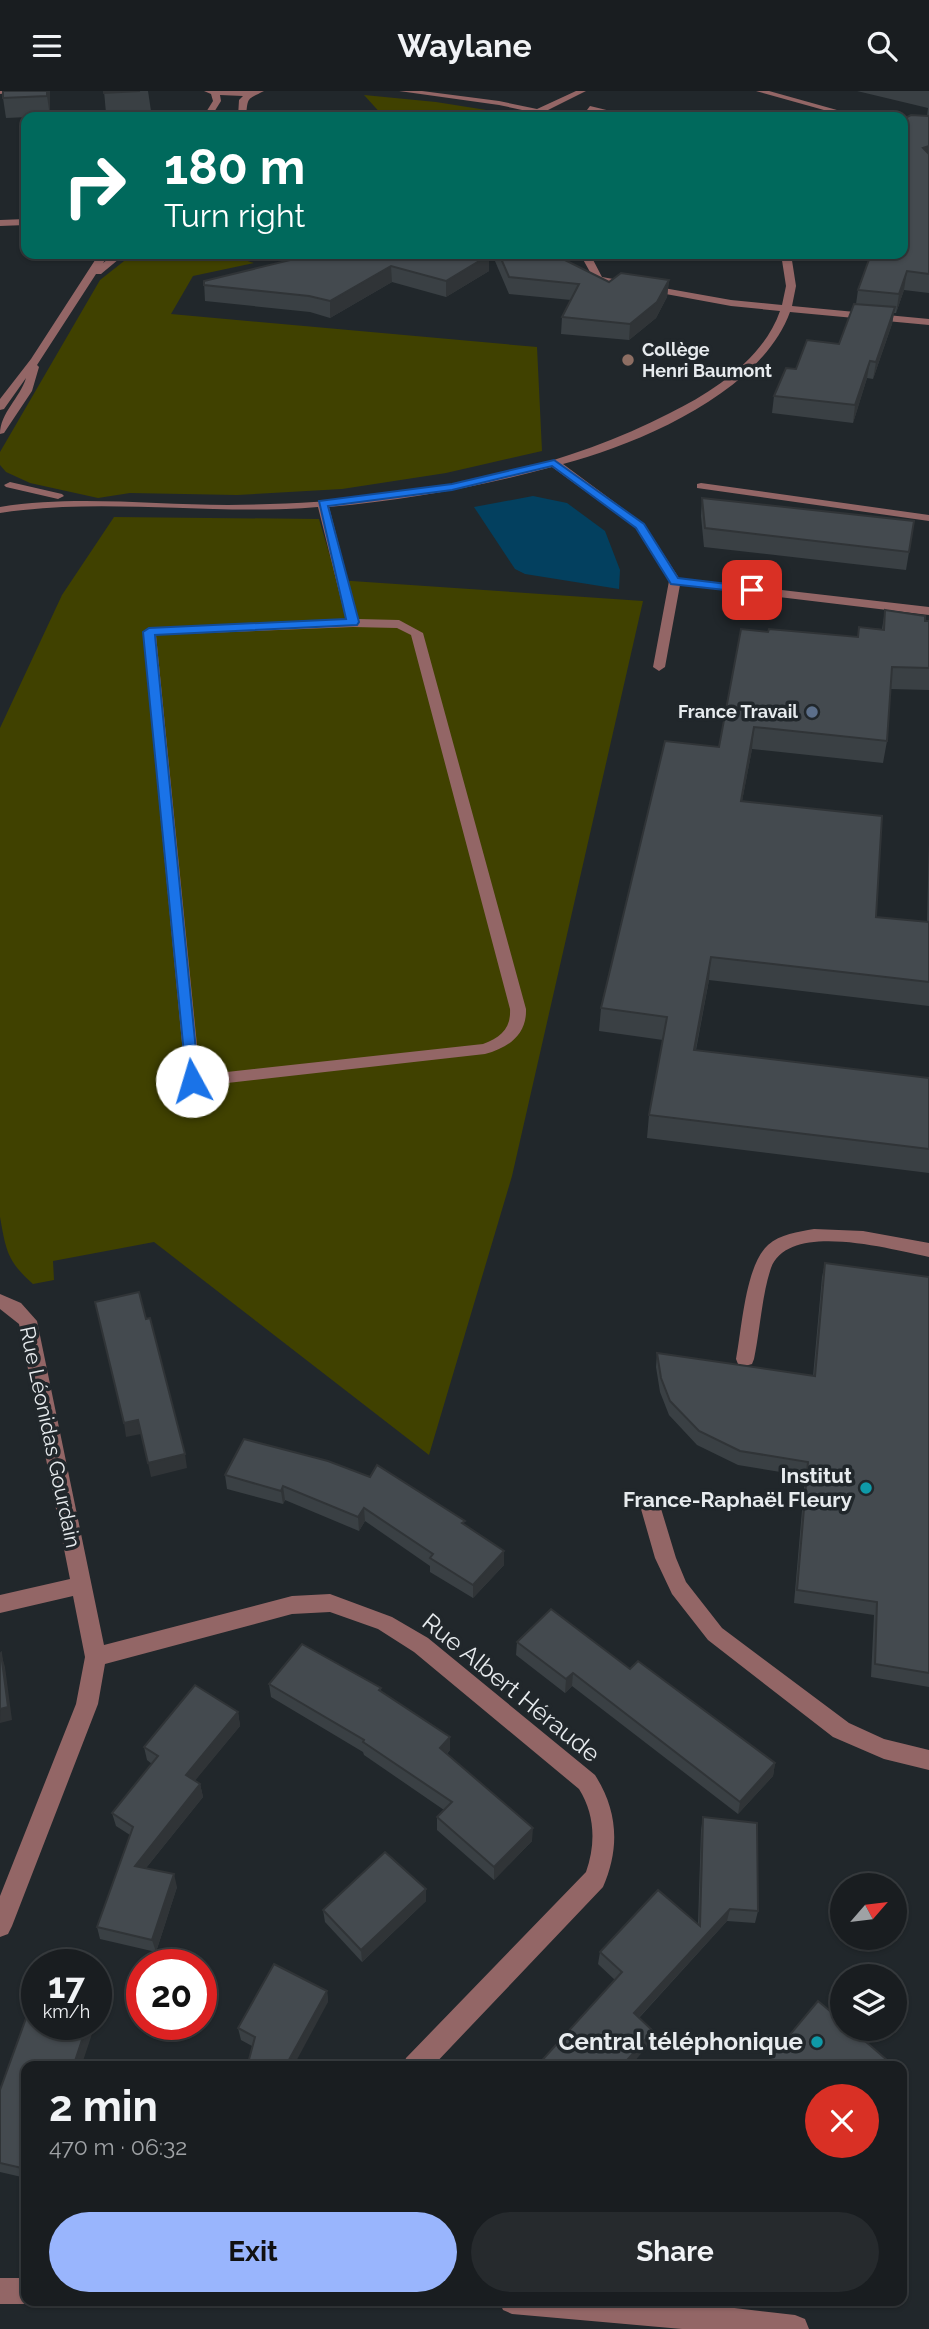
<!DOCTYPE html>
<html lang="en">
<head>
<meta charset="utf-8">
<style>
  :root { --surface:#191d20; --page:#262a2d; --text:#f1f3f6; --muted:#9fa2a5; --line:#373b3e; --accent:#99b5fd }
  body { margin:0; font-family:Raleway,sans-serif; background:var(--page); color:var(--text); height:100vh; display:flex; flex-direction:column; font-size:26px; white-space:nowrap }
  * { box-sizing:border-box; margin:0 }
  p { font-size:23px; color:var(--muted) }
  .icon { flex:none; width:38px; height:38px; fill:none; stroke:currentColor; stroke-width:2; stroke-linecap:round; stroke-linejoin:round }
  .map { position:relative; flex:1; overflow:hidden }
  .sheet { position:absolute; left:21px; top:1970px; width:886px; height:245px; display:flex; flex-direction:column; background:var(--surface); border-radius:14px; box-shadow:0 2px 5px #0004,0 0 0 2px var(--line) }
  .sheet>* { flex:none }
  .banner { position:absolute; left:21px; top:21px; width:887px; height:147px; border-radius:14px; box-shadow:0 2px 5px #0004,0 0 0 2px var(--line); background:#00695c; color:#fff; overflow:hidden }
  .needle { width:46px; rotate:62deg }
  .buttons { position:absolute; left:830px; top:1782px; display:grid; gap:14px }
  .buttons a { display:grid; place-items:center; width:77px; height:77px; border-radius:50%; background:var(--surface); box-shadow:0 2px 5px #0004,0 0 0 2px var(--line); font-size:35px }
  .speed { position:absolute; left:21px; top:1858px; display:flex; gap:14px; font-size:35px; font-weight:700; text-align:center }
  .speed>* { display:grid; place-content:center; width:91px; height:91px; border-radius:50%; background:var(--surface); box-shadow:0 2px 5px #0004,0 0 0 2px var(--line); line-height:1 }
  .speed small { font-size:18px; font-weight:400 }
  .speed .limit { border:10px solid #d22; background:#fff; color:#111 }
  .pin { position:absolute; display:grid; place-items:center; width:60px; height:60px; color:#fff; margin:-30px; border-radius:14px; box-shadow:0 4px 10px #0006 }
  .me { position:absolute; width:77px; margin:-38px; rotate:354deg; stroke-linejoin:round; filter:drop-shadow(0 0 5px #0008) }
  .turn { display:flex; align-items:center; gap:24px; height:147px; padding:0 28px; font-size:32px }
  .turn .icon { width:91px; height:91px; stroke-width:2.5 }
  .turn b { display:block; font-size:49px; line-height:60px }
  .round { display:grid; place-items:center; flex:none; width:74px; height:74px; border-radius:37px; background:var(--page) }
  .overview { display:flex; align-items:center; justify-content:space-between; height:119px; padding:0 28px }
  h1 { font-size:42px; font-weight:700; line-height:52px }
  .button { display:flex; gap:14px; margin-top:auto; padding:14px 28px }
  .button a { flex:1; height:80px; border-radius:42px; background:var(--accent); color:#111; font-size:28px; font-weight:700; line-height:80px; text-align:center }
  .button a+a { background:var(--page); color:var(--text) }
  header { display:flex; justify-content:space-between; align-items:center; height:91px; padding:0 28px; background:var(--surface); font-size:32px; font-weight:700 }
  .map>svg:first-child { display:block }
</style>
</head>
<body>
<header><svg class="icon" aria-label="menu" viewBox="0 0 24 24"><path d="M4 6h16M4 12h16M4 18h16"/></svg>Waylane<svg class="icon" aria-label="search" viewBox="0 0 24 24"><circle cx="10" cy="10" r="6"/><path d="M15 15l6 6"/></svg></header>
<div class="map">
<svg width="929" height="2238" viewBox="0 0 929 2238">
  <rect width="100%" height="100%" fill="#21272b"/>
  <!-- green -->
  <g fill="#404100">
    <path d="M364 4 436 11 530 26H384Z"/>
    <path d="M133 163H225L254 172 193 185 171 223 537 256 542 360 446 382 342 398 237 404 130 402 98 407 30 392 6 381 0 374V361L100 189Z"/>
    <path d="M114 426 319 428 337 489 643 510 512 1085 429 1364 154 1151 53 1170 54 1189 33 1193C7 1170 6 1159 0 1126V637L62 504Z"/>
  </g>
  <!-- water -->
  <path fill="#03405f" d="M533 405 567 412 605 440 620 479 619 498 525 483 515 478 474 416Z"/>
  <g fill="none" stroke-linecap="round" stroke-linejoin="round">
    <!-- minor -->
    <g fill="#936666" fill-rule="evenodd">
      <path d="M0 0H23L0 3Z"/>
      <path d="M204 0H264C247 9 248 5 246 26H238L239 9 243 5 220 4 221 10 211 26H203L213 10 211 3Z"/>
      <path d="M399 0H422L499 10 537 18 576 0H586L546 20 569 26H555L499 14Z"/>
      <path d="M756 0H769L862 26H849Z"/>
      <path d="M590 15 627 24 628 26H615L587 19Z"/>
      <path d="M26 128V134L0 135V129Z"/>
      <path d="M99 163H109L103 172 115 163H125L101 183H96L37 274 39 276 32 300 4 342 0 343C0 322 20 307 26 287L4 318 0 319V308L31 268Z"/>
      <path d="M580 163H590L602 186 731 209 782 214 786 195 781 163H791L796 195 792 215 929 228V234L790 221C761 301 639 353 563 373L644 433 679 487 929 516V524L680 494 665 576 659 580 653 576 669 490 636 437 552 376C479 396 405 409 329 416L358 528 399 529 423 542 526 918C527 944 508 957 485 963L192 996 186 994 143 541 149 537 346 529 318 416C211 425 105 406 0 422V416C76 404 151 414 228 414 377 413 536 391 670 322 713 301 764 267 780 220L731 215 595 190ZM353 536 397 537 411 544 510 918C511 938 501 946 483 953L200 984 156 544Z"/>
      <path d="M10 391 62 403 64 405 58 408 6 396 4 394Z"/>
      <path d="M701 392 929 424V430L697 397V393Z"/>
      <path d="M814 1138 863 1140 929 1152V1166C893 1159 789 1129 771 1177 762 1203 760 1240 754 1268L752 1273 745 1275 738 1273 736 1268C742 1238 745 1175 768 1154 780 1143 798 1141 814 1138Z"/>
      <path d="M0 1203 21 1212 37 1230 104 1554 292 1505 330 1503 392 1526 428 1547 595 1684C618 1720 620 1757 603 1796L432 1976H403L406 1967 586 1781C596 1753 595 1723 579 1698L414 1561 378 1538 330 1521 292 1523 105 1573 98 1613 12 1835 8 1843 0 1846V1805L76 1613 85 1566 73 1505 0 1522V1504L70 1488 19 1233 0 1218Z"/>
      <path d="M649 1403 656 1405 659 1411 676 1467 686 1491 722 1537 849 1632 884 1648 929 1659V1679L884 1668 833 1646 708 1549 672 1503 655 1467 639 1411 642 1405Z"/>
      <path d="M0 2187H26V2210H33L26 2213H0Z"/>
      <path d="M499 2210H675L795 2224 805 2228 809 2238H682L512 2223 503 2219Z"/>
    </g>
  </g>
  <!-- wall -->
  <g fill="#3a4044">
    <path d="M3 0H50V25L6 27 3 7Z"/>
    <path d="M104 0H148L151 20 106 22Z"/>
    <path d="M857 0H929V202L904 199 896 222H894L892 233 873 288 867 287 853 332 772 322 774 305 796 278 839 253 856 213 858 199 927 25 928 17Z"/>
    <path d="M28 163H52L28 164Z"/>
    <path d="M315 163 489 180 446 206 392 191 330 227 310 221 205 210 204 190Z"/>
    <path d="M492 163H553L609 191 669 189 667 206 656 227 629 249 561 243 562 226 571 209 509 203Z"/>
    <path d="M702 407 909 461 906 479 704 456 701 425Z"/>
    <path d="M885 519 929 530V599L890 598 887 650 883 672 752 658 742 710 876 826 927 831 929 752V915L709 889 696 959 929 987V1082L647 1047 649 1024 663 949 599 940 601 917 719 656 768 541 858 546 859 536 882 538Z"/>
    <path d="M825 1172 929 1186V1596L871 1586 874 1524 794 1512 805 1385 738 1374 697 1354 669 1324 660 1301 656 1276 657 1262 813 1285 822 1186Z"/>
    <path d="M244 1348 465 1434 504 1474 473 1507 430 1481V1475L365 1430 359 1440 285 1409 283 1413 227 1398 225 1384Z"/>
    <path d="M517 1551 630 1578 775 1672 773 1685 738 1723 572 1595 565 1602 516 1564Z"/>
    <path d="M269 1593 381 1597V1600L450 1659 447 1663 532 1750 494 1789 437 1739V1726L444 1719 364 1664 363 1661 271 1606Z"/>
    <path d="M238 1621 240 1635 195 1689 200 1693 203 1706 146 1777 177 1796 156 1861 100 1848 97 1836 130 1744 116 1735 112 1722 152 1673 147 1669 144 1656Z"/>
    <path d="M703 1726 758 1820 755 1832 727 1830 639 1927 653 1940 651 1951 629 1976H536L615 1889 598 1873 600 1861 698 1833 701 1739Z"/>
    <path d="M426 1798V1810L362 1871 325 1831 323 1819Z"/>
    <path d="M327 1900 328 1911 252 1955 241 1949 238 1937Z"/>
    <path d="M26 1976V2087L0 2081V1999Z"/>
  </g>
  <!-- shaded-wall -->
  <g fill="#303437">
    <path d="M47 0H50V25L47 5Z"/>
    <path d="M929 55V71L923 57Z"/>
    <path d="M489 164V180L446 206V190Z"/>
    <path d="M391 175 392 191 330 227V210Z"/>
    <path d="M907 180 904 199 896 222 899 203Z"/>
    <path d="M669 189 667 206 656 227 629 249 630 233Z"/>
    <path d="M895 216 892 233 873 288 876 271Z"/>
    <path d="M870 270 867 287 853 332 855 314Z"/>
    <path d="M754 636 752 658 738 732 741 710Z"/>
    <path d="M711 866 709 889 691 982 694 959Z"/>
    <path d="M138 1329 141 1343 126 1346 124 1332Z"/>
    <path d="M185 1363 187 1377 151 1386 148 1372Z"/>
    <path d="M283 1395 285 1409 283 1413 281 1400Z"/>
    <path d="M364 1417 365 1430 359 1440 358 1426Z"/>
    <path d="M504 1460V1474L473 1507V1494Z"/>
    <path d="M1 1562 5 1576 12 1629 0 1632Z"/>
    <path d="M573 1582 572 1595 565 1602 566 1588Z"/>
    <path d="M238 1621 240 1635 189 1697 186 1684Z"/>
    <path d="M450 1646V1659L440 1670V1657Z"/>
    <path d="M775 1672 773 1685 738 1723 740 1711Z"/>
    <path d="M200 1693 203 1706 138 1787 135 1775Z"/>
    <path d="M533 1737 532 1750 494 1789V1776Z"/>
    <path d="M174 1783 177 1796 156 1861 152 1849Z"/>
    <path d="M426 1798V1810L362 1871 361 1859Z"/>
    <path d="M730 1818 727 1830 632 1934 634 1922Z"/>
    <path d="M100 1897 104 1909 96 1931V1908Z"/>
    <path d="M327 1900 328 1911 293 1976H285Z"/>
    <path d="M87 1934H95L81 1976H73Z"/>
    <path d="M653 1940 651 1951 629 1976H621Z"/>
  </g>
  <!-- building -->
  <g fill="#444a4f" stroke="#303437" stroke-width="2">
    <path d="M3 0H47V5L3 7Z"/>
    <path d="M104 0H140L104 2Z"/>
    <path d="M911 24 929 25V55L923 57 929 63V183L907 180 899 203 858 199 871 163H903V28Z"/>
    <path d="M26 76V145H25Z"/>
    <path d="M315 163H480L489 164 446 190 391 175 330 210 309 205 204 194V190Z"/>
    <path d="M499 163H553L609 191 621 182 669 189 657 211 630 233 562 226 579 193 509 186Z"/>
    <path d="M854 213 895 216 876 271 870 270 855 314 774 305 786 277 796 278 807 249 839 253Z"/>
    <path d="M702 407 914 430 909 461 705 437Z"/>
    <path d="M885 519 925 525V530H929V577L892 576 887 650 754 636 741 710 882 725 876 826 929 831V891L711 866 694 959 929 987V1058L649 1024 667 926 601 917 665 650 719 656 741 538 768 541 769 538 858 546 859 536 884 539Z"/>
    <path d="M825 1172 929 1186V1582L875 1573 877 1511 797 1499 808 1371 740 1360 699 1340 670 1310 661 1287 657 1262 815 1285Z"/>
    <path d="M139 1201 146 1228 150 1227 185 1363 148 1372 138 1329 124 1332 95 1211Z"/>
    <path d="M244 1348 328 1370 370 1386 377 1374 465 1430 462 1432 504 1460 473 1494 430 1467 433 1463 364 1417 358 1426 283 1395 281 1400 225 1384Z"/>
    <path d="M551 1518 630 1578 638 1570 775 1672 740 1711 573 1582 566 1588 517 1551Z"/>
    <path d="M302 1553 381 1597 379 1599 450 1646 440 1657 533 1737 494 1776 437 1726 452 1711 363 1651 364 1649 269 1593Z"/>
    <path d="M1 1562 8 1616 0 1618V1563Z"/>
    <path d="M195 1594 238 1621 186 1684 200 1693 135 1775 174 1783 152 1849 97 1836 133 1736 112 1722 158 1665 144 1656Z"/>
    <path d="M703 1726 757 1732 758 1820 730 1818 634 1922 653 1940 621 1976H536L622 1881 600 1861 658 1799 700 1835Z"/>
    <path d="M385 1761 426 1798 361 1859 323 1819Z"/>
    <path d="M274 1873 327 1900 285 1976H247L255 1946 238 1937Z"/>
    <path d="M96 1896 100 1897 96 1908Z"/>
    <path d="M37 1897V1934H87L73 1976H26V2078L0 2072V1999Z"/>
    <path d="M818 1910 842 1930V1937H850L895 1976H763Z"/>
  </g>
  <!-- route -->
  <path fill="#1a73e8" stroke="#114b97" stroke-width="2" d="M554 369 644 433 678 487 752 496 758 499 752 502 671 493 636 437 552 375 452 399 328 415 359 531 357 534 155 544 199 990 192 995 187 994 143 541 149 537 346 528 319 410 452 393Z"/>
  <!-- markers -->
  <circle fill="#8d6e63" stroke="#21272b" stroke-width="2.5" cx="628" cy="269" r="7"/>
  <circle fill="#5c6f8a" stroke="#21272b" stroke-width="2.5" cx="812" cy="621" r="7"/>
  <g fill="#0f9aa8" stroke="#21272b" stroke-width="2.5">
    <circle cx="866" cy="1397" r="7"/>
    <circle cx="817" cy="1951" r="7"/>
  </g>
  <g text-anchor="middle" stroke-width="7" stroke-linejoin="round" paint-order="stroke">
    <!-- far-poi labels -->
    <g font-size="18" font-weight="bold" fill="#e7ebee" stroke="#21272b" text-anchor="start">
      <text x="642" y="265">Collège<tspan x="642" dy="21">Henri Baumont</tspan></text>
      <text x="798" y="627" text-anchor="end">France Travail</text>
    </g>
    <!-- street labels -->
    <g font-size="21" fill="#e7ebee" stroke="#21272b">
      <text transform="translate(50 1346) rotate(78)" y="7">Rue Léonidas Gourdain</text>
    </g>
    <!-- poi labels -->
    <g font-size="21" font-weight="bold" fill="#e7ebee" stroke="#21272b" text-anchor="end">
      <text x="852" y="1392">Institut<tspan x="852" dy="24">France-Raphaël Fleury</tspan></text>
    </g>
    <!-- near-street labels -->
    <g font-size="24" fill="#e7ebee" stroke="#21272b">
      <text transform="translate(511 1597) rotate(39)" y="8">Rue Albert Héraude</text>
    </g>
    <!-- near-poi labels -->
    <g font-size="24" font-weight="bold" fill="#e7ebee" stroke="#21272b" text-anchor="end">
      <text x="803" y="1959">Central téléphonique</text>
    </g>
  </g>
</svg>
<div class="buttons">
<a><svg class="needle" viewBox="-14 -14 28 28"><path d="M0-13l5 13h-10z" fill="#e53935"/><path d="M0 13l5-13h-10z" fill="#9fa2a5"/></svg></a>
<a><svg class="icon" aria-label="layers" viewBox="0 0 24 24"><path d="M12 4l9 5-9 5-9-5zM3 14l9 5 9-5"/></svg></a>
</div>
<div class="speed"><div>17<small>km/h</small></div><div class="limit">20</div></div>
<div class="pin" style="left:752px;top:499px;background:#d93025"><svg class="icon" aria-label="arrive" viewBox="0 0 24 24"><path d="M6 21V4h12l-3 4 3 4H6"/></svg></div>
<svg class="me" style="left:192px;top:990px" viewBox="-20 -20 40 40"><circle r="19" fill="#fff"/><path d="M0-13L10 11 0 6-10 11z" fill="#1a73e8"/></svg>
<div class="banner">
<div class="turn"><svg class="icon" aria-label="right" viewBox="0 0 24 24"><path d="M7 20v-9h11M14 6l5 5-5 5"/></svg><div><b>180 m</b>Turn right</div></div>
</div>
<section class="sheet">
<div class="overview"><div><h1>2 min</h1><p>470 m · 06:32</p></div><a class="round" style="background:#d93025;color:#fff"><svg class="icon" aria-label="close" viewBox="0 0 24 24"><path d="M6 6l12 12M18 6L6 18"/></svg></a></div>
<div class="button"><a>Exit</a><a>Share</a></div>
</section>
</div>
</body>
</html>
